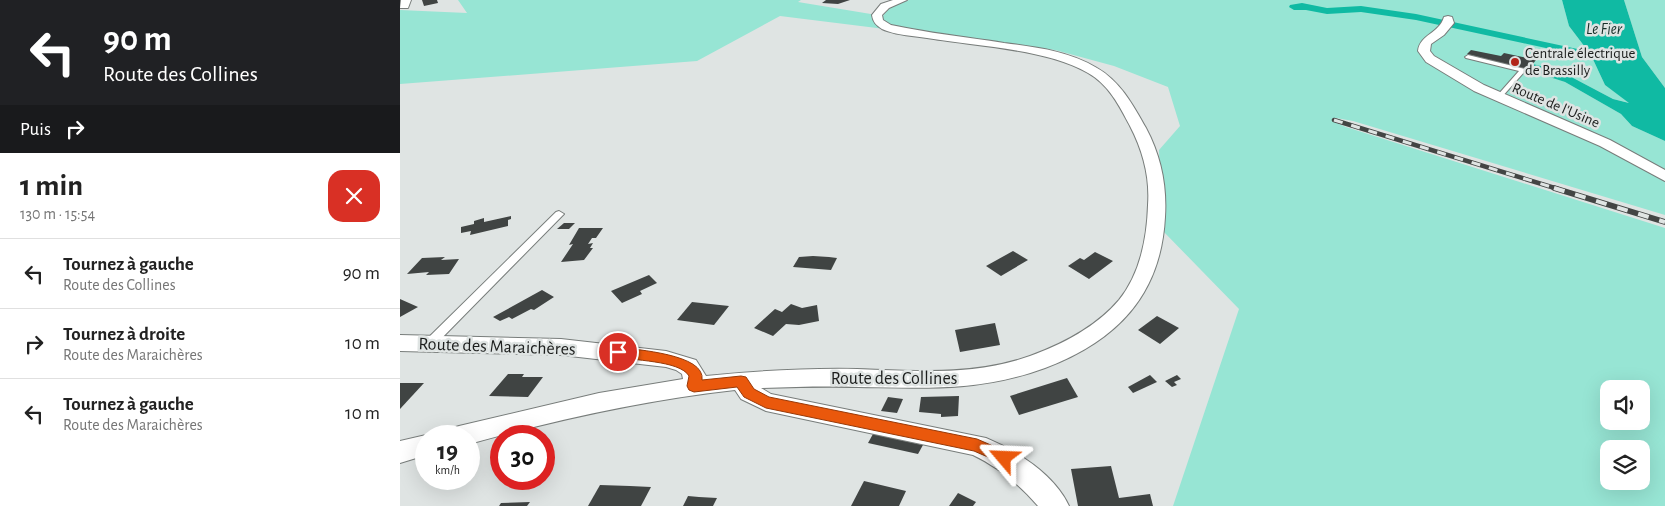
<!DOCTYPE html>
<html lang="fr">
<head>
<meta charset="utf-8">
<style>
  :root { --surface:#fff; --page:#f6f6f6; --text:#222; --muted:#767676; --line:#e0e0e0 }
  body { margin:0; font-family:"Alegreya Sans",sans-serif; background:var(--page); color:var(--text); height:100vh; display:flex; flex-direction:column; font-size:19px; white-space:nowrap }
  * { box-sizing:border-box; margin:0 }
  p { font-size:16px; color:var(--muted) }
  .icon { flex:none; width:28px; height:28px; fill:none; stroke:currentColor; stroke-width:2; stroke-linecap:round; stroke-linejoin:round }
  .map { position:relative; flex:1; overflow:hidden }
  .side { display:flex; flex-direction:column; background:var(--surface); width:400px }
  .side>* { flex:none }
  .guide { background:#202124; color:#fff; overflow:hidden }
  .controls { position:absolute; left:1200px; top:380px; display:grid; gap:10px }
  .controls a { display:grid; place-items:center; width:50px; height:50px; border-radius:10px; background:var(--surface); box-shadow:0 5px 20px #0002; font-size:25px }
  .speed { position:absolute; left:15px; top:425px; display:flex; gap:10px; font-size:25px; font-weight:700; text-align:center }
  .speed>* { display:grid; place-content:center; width:65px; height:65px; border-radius:50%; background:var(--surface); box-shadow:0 5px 20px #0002; line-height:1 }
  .speed small { font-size:12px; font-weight:400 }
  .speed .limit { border:8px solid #d22; background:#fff; color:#111 }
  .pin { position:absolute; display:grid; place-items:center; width:42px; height:42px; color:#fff; margin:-21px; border:2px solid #fff; border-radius:50%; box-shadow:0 1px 5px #0007 }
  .me { position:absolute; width:55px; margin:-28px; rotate:296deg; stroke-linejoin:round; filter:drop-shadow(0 0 4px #0008) }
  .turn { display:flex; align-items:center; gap:18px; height:105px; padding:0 20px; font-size:22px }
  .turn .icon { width:65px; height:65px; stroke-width:2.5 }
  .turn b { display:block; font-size:35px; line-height:42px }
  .then { display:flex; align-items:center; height:48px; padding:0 20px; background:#0003; gap:10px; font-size:19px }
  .round { display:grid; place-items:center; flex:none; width:52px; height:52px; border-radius:15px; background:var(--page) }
  .headline { display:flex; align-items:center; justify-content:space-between; height:85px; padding:0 20px }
  h1 { font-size:30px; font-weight:700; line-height:38px }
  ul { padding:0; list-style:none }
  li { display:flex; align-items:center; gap:15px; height:70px; padding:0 20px; border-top:1px solid var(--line) }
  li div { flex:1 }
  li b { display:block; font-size:19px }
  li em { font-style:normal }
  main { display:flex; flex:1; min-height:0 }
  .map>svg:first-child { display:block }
</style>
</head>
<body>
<main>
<section class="side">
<div class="guide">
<div class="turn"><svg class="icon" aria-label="left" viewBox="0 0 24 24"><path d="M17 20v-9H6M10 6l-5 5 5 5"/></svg><div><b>90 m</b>Route des Collines</div></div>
<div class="then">Puis<svg class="icon" aria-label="right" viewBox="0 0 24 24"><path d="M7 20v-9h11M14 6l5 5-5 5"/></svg></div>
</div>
<div class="headline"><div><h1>1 min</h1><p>130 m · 15:54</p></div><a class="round" style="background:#d93025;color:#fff"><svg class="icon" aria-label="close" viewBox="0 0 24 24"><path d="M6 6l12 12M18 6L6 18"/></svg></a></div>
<ul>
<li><svg class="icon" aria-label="left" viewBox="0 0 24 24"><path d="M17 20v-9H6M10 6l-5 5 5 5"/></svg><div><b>Tournez à gauche</b><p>Route des Collines</p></div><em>90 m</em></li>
<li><svg class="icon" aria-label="right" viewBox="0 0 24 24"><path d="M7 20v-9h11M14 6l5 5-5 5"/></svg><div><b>Tournez à droite</b><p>Route des Maraichères</p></div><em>10 m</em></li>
<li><svg class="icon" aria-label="left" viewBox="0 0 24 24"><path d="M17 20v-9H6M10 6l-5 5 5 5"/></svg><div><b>Tournez à gauche</b><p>Route des Maraichères</p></div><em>10 m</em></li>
</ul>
</section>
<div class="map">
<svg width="1265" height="506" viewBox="0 0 1265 506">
  <rect width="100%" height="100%" fill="#dfe4e3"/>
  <!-- green -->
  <g fill="#97e5d4" fill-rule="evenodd">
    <path d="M58 0H401L398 2 483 16C490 6 498 3 509 0H1162L1169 26 1191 55 1205 85 1230 103 1213 99 1160 71 1133 64 1128 69 1165 82 1221 114 1232 126 1265 141V215L953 121 936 118 932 121 946 127 1265 228V506H773L839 309 762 230 759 150 780 126 768 87 714 66 655 50 380 16 297 61 0 84V10L67 13ZM1209 389H1241V421H1209ZM1209 449H1241V481H1209Z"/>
    <path d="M1224 0H1265V88L1242 57Z"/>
  </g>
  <!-- water -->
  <path fill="#10baa3" d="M1162 0H1224L1242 57 1265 88V141L1232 126 1221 114 1165 82 1128 70 1133 64 1160 71 1213 99 1229 103 1205 85 1191 55 1169 26Z"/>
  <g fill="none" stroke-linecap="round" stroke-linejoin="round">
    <!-- stream -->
    <path stroke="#10baa3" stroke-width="3" d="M1178 52 1197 57"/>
    <!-- canal -->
    <path fill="#10baa3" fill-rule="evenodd" d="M902 3 927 8 961 6 1016 14 1182 50 1184 52 1178 55 1016 20 961 12 927 14 906 10H894L889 7 890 5Z"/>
  </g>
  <!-- building -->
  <g fill="#404443">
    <path d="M22 0H37L38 3 24 6Z"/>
    <path d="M426 0H450L438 4 422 3Z"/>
    <path d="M1071 50 1101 56 1104 53 1136 60 1128 70 1067 54Z"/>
    <path d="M111 216V219L108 220V226L70 235 71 231 61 233V227L74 224V221L84 218V222Z"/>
    <path d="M164 223H175L169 229H157Z"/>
    <path d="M179 228H203L196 238H192L188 244 193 243 190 248H193L184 260 161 262 173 244 169 245Z"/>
    <path d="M613 251 628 260 601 276 586 266Z"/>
    <path d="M695 252 713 261 689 279 668 266 680 258 684 260Z"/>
    <path d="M413 256 429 257 437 258 431 270 393 267 399 257Z"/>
    <path d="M45 257 41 260 59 259 49 274 26 275 29 272 7 274 22 258Z"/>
    <path d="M249 275 257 283 240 291 242 294 222 303 211 291Z"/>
    <path d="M142 290 154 297 134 310 131 309 112 319 109 317 100 321 93 317Z"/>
    <path d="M0 299 18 307 0 317Z"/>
    <path d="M292 302 329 306 314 325 277 320Z"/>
    <path d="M391 304 402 308 417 305 419 321 399 325 386 324 373 336 354 328 375 309 382 312Z"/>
    <path d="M757 316 779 328 760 344 738 330Z"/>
    <path d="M595 323 600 345 560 352 555 330Z"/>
    <path d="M108 374H124L122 377H143L128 397 89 396Z"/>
    <path d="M750 375 757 382 733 393 728 387Z"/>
    <path d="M777 375 781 379 774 382 777 385 772 387 765 381Z"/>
    <path d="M667 378 678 397 619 415 610 396Z"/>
    <path d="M0 383H24L0 409Z"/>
    <path d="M559 396 558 416 541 417V414L519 412 521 397Z"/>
    <path d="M488 397 503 399 497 413 481 411Z"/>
    <path d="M473 434 523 445 518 454 468 443Z"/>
    <path d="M711 466 719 498 750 494 753 506H678L671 469Z"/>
    <path d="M464 481 506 491 499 506H451Z"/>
    <path d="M200 485 230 486 251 487 241 506H188Z"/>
    <path d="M558 493 576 502 573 506H549Z"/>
    <path d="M288 496 299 497 317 498 313 506H283Z"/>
    <path d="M130 502 127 506H99L101 503Z"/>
  </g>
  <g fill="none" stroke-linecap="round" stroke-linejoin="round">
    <defs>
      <g id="service">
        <path d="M1068 55 1125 69 1126 70 1100 99H1096V97L1119 71 1066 58 1065 57Z"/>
        <path d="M159 211 164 214 162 216 35 345H27L25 342 27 339 156 212Z"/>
      </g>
      <g id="minor">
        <path d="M1 0H11L8 8H0Z"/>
        <path d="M493 0H507L489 8 482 15 483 20 491 25C528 33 566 37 604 43 635 47 669 51 697 68 720 81 733 105 746 128 761 156 767 186 765 217 761 296 716 341 645 368 580 392 525 388 458 387 426 386 393 387 361 388L371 394 586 438C617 451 654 474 669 506H638C620 485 598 467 573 455L366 411 341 399 335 390C244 400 156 420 69 444V436H47L50 429 59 426 199 393 283 379 282 374 276 370 266 367 161 355 0 351V335L161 339 266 351 296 360 306 376C356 371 407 368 457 369 515 371 574 376 630 356 663 344 696 327 719 300 740 274 747 238 748 205 750 177 743 151 730 126 719 105 709 85 688 73 648 49 574 46 527 38 513 36 495 35 482 29 476 25 473 22 472 15L481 4Z"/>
        <path d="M1048 16 1052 17 1054 23 1044 35 1031 44 1030 51 1034 56 1084 85 1210 140 1265 170V181L1200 146 1074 91 1026 62 1018 51C1020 34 1039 34 1044 17Z"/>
        <path d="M26 435 31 436H26V455L0 463V441Z"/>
      </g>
    </defs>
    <!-- service casing -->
    <use href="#service" stroke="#787d7b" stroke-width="2"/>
    <!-- minor casing -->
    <use href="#minor" stroke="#787d7b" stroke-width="2"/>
    <!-- service -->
    <use href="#service" fill="#fff" fill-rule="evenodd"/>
    <!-- minor -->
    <use href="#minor" fill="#fff" fill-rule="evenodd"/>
    <defs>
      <path id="rail-far1" d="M934 120 1158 189"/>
      <path id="rail" d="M1154 188 1265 222"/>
    </defs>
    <!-- rail-far1 casing -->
    <use href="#rail-far1" stroke="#434544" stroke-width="4.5"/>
    <!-- rail casing -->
    <use href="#rail" stroke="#434544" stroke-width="5.5"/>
    <!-- rail-far1 -->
    <use href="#rail-far1" stroke="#dfe4e3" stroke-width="3" stroke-dasharray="9" stroke-linecap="butt"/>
    <!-- rail -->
    <use href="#rail" stroke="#dfe4e3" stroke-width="4" stroke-dasharray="11" stroke-linecap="butt"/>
  </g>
  <!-- route -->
  <path fill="#ea580c" stroke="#983908" d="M218 347C236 350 306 354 302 380L341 376 346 377 354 389 369 397 577 439 609 453 612 458 609 462 604 464 574 451 366 408 344 397 337 387 294 392 289 390 287 386 289 376C280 360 231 361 213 356L211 352 213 349Z"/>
  <!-- markers -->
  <circle fill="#b22419" stroke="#dfe4e3" stroke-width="2" cx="1115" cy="62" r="5"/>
  <g text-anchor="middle" stroke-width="5" stroke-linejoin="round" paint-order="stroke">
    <!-- far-poi labels -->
    <g font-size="15" fill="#1c1e1d" stroke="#dfe4e3" text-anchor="start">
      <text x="1125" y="58">Centrale électrique<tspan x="1125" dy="17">de Brassilly</tspan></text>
    </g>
    <!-- far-street labels -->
    <g font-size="15" fill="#1c1e1d" stroke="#dfe4e3">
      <text transform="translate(1156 105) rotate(23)" y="5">Route de l'Usine</text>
    </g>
    <!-- far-water labels -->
    <g font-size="16" font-style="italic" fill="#172f2a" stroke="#dfe4e3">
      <text x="1204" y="34">Le Fier</text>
    </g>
    <!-- street labels -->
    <g font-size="18" fill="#1c1e1d" stroke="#dfe4e3">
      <text transform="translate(97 346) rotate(2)" y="6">Route des Maraichères</text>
      <text x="494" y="384">Route des Collines</text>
    </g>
  </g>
</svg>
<div class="controls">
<a><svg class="icon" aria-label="sound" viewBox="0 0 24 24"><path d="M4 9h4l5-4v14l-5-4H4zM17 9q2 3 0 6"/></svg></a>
<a><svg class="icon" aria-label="layers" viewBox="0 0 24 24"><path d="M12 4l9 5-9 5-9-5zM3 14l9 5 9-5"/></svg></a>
</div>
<div class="speed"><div>19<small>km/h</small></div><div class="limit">30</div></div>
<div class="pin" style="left:218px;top:352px;background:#d93025"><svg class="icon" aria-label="arrive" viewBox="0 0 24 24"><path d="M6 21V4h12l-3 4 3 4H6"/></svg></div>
<svg class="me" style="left:604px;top:458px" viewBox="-20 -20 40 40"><path d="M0-17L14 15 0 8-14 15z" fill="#ea580c" stroke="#fff" stroke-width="4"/></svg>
</div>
</main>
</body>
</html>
